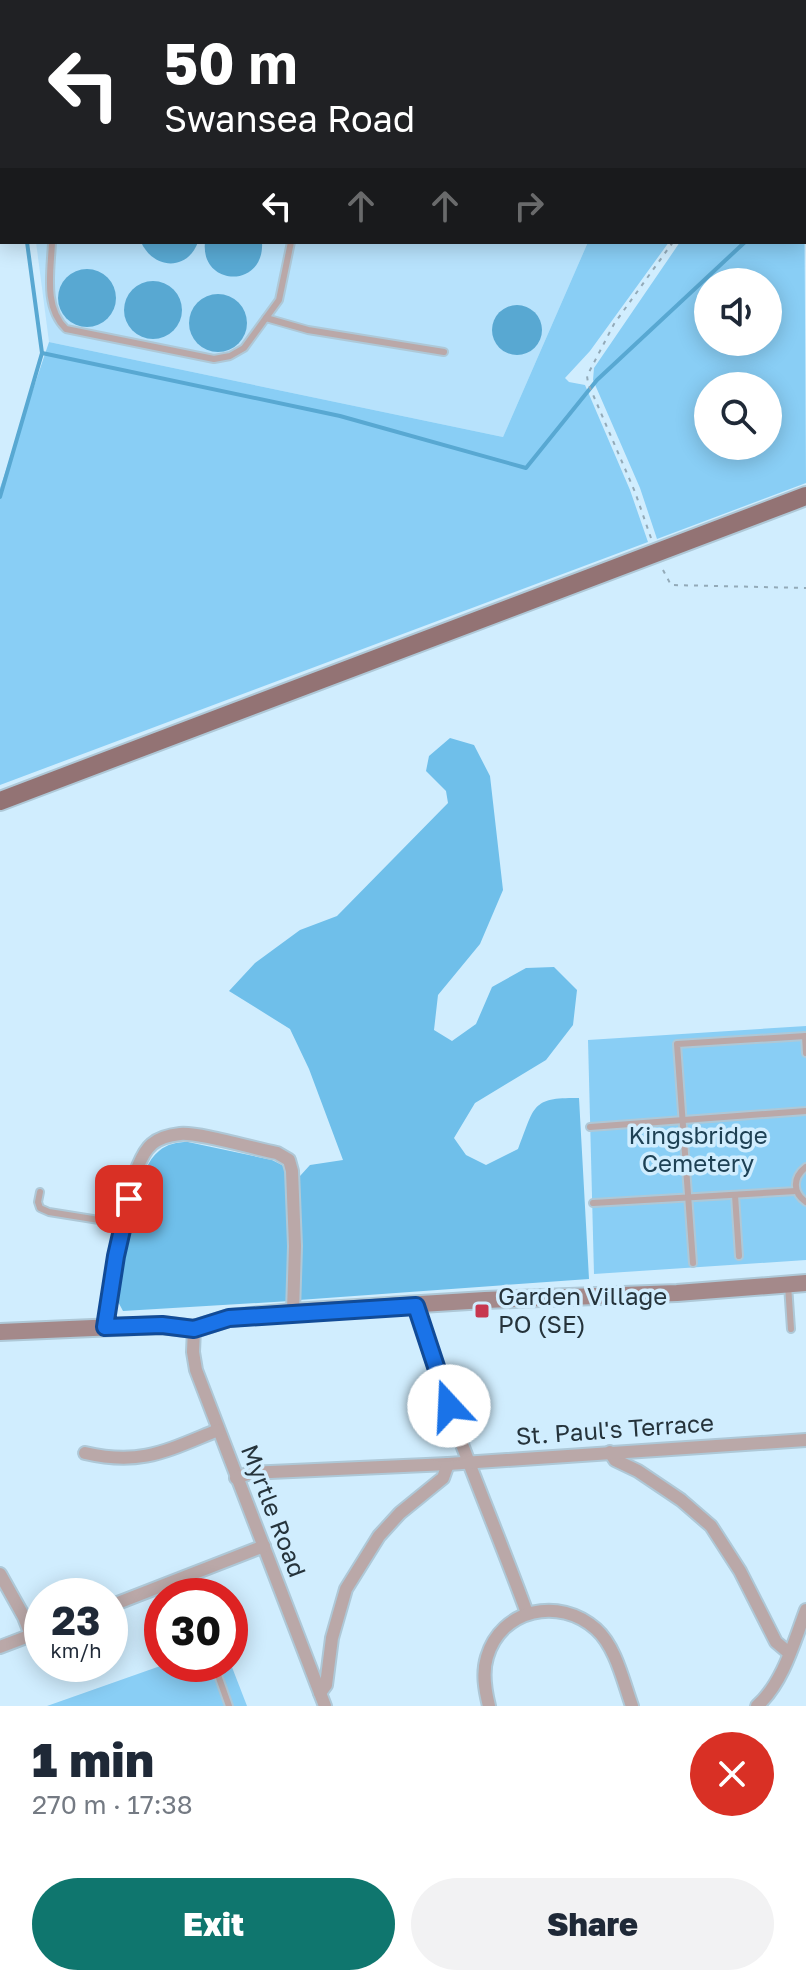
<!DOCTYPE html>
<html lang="en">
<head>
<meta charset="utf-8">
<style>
  :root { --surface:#fff; --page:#f2f2f3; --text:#1f2937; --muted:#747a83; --accent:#0f766e }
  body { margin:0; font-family:"Golos Text",sans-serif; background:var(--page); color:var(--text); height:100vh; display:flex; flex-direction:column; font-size:30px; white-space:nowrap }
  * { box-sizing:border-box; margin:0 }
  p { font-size:26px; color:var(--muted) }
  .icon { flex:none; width:44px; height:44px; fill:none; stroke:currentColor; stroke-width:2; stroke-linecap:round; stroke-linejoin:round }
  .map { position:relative; height:1706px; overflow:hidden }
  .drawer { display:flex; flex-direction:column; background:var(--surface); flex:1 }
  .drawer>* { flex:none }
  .hud { position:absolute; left:0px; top:0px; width:806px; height:244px; box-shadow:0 4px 20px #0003; background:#202124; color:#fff; overflow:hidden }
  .controls { position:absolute; left:694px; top:268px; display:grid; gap:16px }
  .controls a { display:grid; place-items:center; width:88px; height:88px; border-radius:50%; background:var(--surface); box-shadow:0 4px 20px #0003; font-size:40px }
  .speed { position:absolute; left:24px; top:1578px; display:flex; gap:16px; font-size:40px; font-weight:700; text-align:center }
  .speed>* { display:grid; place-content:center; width:104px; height:104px; border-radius:50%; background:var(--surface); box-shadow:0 4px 20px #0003; line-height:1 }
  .speed small { font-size:20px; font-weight:400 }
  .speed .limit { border:12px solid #d22; background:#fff; color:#111 }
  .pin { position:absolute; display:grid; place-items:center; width:68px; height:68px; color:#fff; margin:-34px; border-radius:16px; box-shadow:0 4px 12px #0006 }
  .me { position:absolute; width:88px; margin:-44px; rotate:340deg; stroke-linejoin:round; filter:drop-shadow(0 0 6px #0008) }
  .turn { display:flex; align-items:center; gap:28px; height:168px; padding:0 32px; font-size:36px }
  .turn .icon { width:104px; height:104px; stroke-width:2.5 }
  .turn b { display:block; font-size:56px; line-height:68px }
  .lanes { display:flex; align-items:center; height:76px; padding:0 32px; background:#0003; justify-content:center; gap:40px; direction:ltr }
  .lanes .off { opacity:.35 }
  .round { display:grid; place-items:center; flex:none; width:84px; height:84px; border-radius:42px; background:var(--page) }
  .overview { display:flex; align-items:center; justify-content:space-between; height:136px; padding:0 32px }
  h1 { font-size:48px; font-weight:800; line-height:60px }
  .action { display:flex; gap:16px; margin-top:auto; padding:16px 32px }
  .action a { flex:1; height:92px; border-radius:48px; background:var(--accent); color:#fff; font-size:32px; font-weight:800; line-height:92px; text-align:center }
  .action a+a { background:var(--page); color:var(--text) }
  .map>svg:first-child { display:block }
</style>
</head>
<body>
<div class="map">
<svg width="806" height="1706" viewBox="0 0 806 1706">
  <rect width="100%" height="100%" fill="#d0edfe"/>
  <!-- built -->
  <g fill="#b7e2fc">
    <rect x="4" y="0" width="533" height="2"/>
    <path d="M36 242H588L503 437 49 342Z"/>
  </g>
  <!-- green -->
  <g fill="#89cef5" fill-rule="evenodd">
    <path d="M804 142 806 483 657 539 640 488 593 380 594 368 680 242H804ZM768 282V342H708V282ZM708 386H768V446H708Z"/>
    <path d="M588 242H669L590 351 565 378 569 382 585 385 630 490 648 542 0 785V488L49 342 503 437Z"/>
    <path d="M806 1026V1260L594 1274 588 1040Z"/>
    <path d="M230 1662 247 1706H47L166 1664H230Z"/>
  </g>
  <!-- forest -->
  <g fill="#6fbfea">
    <path d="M450 738 474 745 490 776 503 890 480 944 438 995 434 1030 452 1041 476 1024 492 987 526 968 554 967 577 990 573 1025 546 1060 475 1103 454 1138 466 1155 486 1165 518 1149C535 1107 530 1097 579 1098L589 1279 299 1300 300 1176 310 1165 343 1160 309 1069 290 1029 229 991 255 963 300 930 337 916 448 803 446 791 426 771 429 756Z"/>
    <path d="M188 1142 272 1160 282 1165 289 1173 290 1301 123 1311 116 1298C122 1265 133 1170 159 1151 167 1144 177 1142 188 1142Z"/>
  </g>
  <!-- water -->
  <g fill="#58a8d2">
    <path d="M141 242H198C187 272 153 269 141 242Z"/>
    <path d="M205 242H262C265 289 200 287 205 242Z"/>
    <circle cx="87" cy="298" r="29"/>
    <circle cx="153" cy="310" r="29"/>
    <circle cx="218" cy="323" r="29"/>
    <circle cx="517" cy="330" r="25"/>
  </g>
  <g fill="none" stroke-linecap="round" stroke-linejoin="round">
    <!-- stream -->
    <g stroke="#58a8d2" stroke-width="4">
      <path d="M0 44 2 57"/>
      <path d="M42 353 340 416 526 468 597 380 745 242"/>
      <path d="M0 497 42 353 27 242"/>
    </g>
    <defs>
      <g id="lane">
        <path d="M168 0 177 2"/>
        <path d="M268 0 270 2"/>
        <path d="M501 0V2"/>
        <path d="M97 2V0"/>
        <path d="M213 2 214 0"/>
        <path d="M52 242C51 270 43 307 66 329L214 359 230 356 244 348 279 300 291 242"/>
        <path d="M266 318 308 330 444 352"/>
        <path d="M805 1036 806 1053"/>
        <path d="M590 1127 806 1111"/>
        <path d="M806 1167C793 1177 792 1192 806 1202"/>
        <path d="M40 1192 38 1202 40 1208 49 1212 124 1224"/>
        <path d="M735 1195 739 1256"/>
        <path d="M593 1203 796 1191"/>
        <path d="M693 1263 677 1044 806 1036"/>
        <path d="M788 1285 791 1329"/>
        <path d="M189 1576 196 1596"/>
        <path d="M214 1664 229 1706"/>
      </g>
      <g id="street">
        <path d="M416 1306C444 1411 490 1511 527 1613"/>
        <path d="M105 1327C111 1290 125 1166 152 1144 159 1138 171 1135 180 1134 199 1132 255 1149 277 1153L289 1160 292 1171 295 1246 293 1312"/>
        <path d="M194 1329 193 1352 196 1370 325 1706"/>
        <path d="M610 1452 615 1460 638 1471 681 1500 711 1526 740 1571 776 1642 789 1653"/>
        <path d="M85 1453C141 1466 166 1451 218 1430"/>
        <path d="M236 1478 250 1473 448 1464 806 1440"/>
        <path d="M0 1574 24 1617 31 1635"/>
        <path d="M110 1606 264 1546"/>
        <path d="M0 1647 42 1631"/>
        <path d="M320 1693 326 1685 332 1638 346 1589 379 1536 400 1513 443 1478 448 1464"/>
        <path d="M489 1706C485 1690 482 1673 487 1657 501 1609 559 1596 596 1629 616 1647 623 1681 632 1706"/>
        <path d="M757 1706C783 1683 794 1642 806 1610"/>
      </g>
      <path id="secondary" d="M0 1332 162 1325 194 1329 229 1318 293 1312 485 1300 677 1293 806 1283"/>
      <path id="primary" d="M0 801 806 496"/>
    </defs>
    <!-- lane casing -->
    <use href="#lane" stroke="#aec8d7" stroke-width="10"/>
    <!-- street casing -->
    <use href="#street" stroke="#aec8d7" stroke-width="16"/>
    <!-- secondary casing -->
    <use href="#secondary" stroke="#aec8d7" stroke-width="20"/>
    <!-- primary casing -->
    <use href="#primary" stroke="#aec8d7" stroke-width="22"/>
    <!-- path -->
    <g stroke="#93aab8" stroke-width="2" stroke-dasharray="4 6" stroke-linecap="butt">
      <path d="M693 0V2"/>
      <path d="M651 538 635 492 588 383 587 376 614 324 673 242"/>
      <path d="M663 570 671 585 806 588"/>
    </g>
    <!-- lane -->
    <use href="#lane" stroke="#baa8a8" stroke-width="6"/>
    <!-- street -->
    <use href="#street" stroke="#baa8a8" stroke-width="12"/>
    <!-- secondary -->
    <use href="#secondary" stroke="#a4898a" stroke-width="16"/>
    <!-- primary -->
    <use href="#primary" stroke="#937374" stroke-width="18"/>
  </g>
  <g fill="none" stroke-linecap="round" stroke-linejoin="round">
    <defs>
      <path id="route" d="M129 1199 116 1256 105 1327 162 1325 194 1329 229 1318 416 1306 449 1406"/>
    </defs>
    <!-- route casing -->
    <use href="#route" stroke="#114b97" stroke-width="20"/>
    <!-- route -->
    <use href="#route" stroke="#1a73e8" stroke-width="14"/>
  </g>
  <!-- markers -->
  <rect fill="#c7374f" stroke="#d0edfe" stroke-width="3" x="474" y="1303" width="16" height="16" rx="4"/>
  <g text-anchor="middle" stroke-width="7" stroke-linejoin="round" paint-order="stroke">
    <!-- park labels -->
    <g font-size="24" fill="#1e4154" stroke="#d0edfe">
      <text x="698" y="1144">Kingsbridge<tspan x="698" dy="28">Cemetery</tspan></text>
    </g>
    <!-- poi labels -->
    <g font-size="24" fill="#25333b" stroke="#d0edfe" text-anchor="start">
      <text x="498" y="1305">Garden Village<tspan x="498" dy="28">PO (SE)</tspan></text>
    </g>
    <!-- street labels -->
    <g font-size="24" fill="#25333b" stroke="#d0edfe">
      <text transform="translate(615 1430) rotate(-4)" y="8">St. Paul's Terrace</text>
      <text transform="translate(273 1511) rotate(69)" y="8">Myrtle Road</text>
    </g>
  </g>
</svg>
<div class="controls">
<a><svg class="icon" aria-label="sound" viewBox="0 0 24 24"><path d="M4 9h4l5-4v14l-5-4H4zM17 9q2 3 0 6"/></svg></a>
<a><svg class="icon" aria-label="search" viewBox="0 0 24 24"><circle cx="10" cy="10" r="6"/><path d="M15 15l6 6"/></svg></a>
</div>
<div class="speed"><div>23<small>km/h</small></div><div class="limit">30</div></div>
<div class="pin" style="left:129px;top:1199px;background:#d93025"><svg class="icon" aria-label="arrive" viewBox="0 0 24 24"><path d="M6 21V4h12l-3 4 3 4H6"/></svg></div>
<svg class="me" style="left:449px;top:1406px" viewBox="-20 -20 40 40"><circle r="19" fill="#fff"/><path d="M0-13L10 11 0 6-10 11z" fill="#1a73e8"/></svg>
<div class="hud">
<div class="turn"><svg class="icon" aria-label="left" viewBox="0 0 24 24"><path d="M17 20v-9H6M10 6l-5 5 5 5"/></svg><div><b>50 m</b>Swansea Road</div></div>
<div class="lanes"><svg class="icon" aria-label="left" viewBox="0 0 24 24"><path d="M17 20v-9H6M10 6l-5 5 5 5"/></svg><svg class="icon off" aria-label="ahead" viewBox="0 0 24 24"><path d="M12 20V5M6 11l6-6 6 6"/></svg><svg class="icon off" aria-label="ahead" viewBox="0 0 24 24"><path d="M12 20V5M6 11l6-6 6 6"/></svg><svg class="icon off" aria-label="right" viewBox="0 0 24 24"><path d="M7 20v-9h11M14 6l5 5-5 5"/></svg></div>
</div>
</div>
<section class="drawer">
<div class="overview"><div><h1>1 min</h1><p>270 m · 17:38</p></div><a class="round" style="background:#d93025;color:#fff"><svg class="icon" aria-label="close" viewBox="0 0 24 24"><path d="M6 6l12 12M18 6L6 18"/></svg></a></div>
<div class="action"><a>Exit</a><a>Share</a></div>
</section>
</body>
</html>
